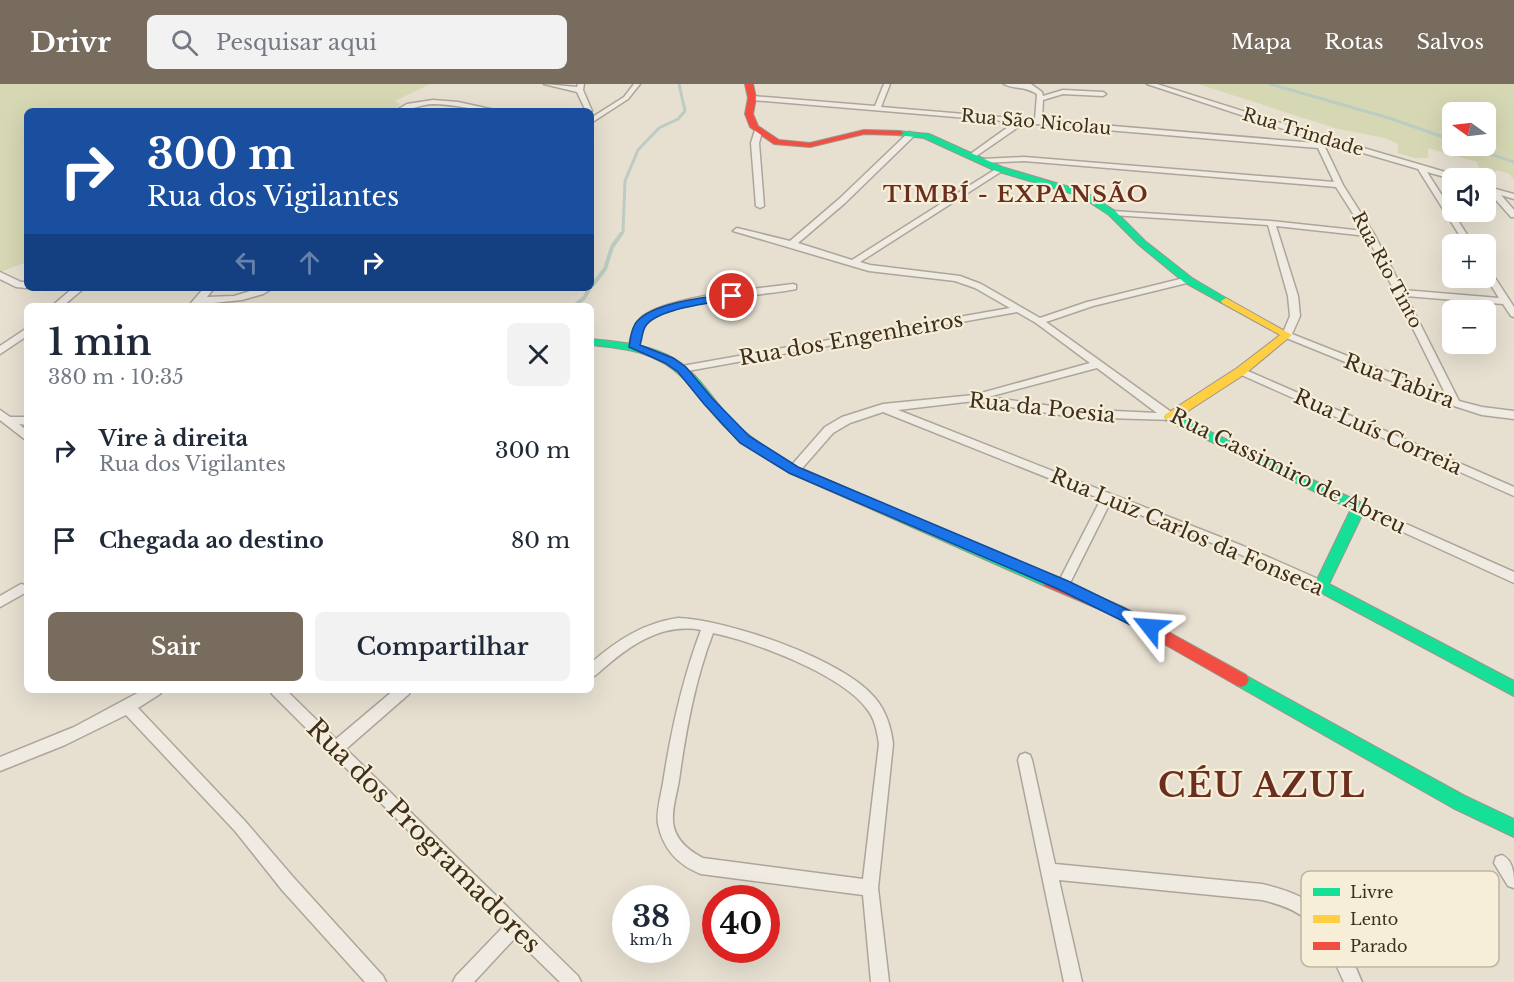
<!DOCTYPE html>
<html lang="pt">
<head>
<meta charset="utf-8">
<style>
  :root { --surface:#fff; --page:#f2f2f3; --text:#1f2937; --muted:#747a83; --accent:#786c5e }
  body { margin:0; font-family:"Libre Baskerville",serif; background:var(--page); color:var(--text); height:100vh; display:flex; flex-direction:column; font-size:22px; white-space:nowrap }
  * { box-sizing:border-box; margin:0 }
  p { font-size:20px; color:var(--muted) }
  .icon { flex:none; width:33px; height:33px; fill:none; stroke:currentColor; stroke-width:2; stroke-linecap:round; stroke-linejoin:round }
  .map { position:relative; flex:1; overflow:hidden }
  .details { position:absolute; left:24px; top:219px; width:570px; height:390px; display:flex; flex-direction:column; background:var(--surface); border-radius:9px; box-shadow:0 6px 24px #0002 }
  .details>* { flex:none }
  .guide { position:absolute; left:24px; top:24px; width:570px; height:183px; border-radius:9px; box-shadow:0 6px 24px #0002; background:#1a4fa0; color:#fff; overflow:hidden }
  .needle { width:39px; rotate:284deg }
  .fabs { position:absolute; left:1442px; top:18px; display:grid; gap:12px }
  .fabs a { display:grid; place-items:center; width:54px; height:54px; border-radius:9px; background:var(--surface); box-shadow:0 6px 24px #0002; font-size:30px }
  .speed { position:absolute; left:612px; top:801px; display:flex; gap:12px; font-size:30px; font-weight:700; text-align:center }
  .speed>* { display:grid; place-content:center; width:78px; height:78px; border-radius:50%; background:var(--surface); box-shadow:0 6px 24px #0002; line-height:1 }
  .speed small { font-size:15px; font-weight:400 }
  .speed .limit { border:9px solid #d22; background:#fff; color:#111 }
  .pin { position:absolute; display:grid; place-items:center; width:51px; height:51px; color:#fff; margin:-26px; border:3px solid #fff; border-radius:50%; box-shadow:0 2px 6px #0007 }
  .me { position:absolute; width:66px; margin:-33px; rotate:298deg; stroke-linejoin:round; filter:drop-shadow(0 0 4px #0008) }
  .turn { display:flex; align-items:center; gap:21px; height:126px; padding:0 24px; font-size:27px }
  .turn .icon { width:78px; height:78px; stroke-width:2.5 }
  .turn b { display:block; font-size:42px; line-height:51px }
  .lanes { display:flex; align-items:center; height:57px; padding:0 24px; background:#0003; justify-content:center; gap:30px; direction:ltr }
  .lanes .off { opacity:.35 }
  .round { display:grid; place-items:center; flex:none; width:63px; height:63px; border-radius:9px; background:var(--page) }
  .overview { display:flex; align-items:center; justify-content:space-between; height:102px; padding:0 24px }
  h1 { font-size:36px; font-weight:600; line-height:45px }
  .action { display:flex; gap:12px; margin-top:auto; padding:12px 24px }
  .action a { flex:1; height:69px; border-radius:9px; background:var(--accent); color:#fff; font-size:24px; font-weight:600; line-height:69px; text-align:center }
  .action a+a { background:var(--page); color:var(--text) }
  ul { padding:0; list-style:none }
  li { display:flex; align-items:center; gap:18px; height:90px; padding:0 24px }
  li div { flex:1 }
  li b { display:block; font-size:22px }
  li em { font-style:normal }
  header { display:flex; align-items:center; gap:36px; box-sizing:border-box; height:84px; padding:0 30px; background:var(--accent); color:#fff }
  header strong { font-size:28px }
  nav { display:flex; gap:33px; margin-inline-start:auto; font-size:21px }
  .search { width:420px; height:54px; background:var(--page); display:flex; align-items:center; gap:15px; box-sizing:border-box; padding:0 21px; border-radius:9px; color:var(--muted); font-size:22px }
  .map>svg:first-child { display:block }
</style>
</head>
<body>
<header>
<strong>Drivr</strong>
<div class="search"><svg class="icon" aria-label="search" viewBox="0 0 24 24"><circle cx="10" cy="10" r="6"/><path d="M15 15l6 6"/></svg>Pesquisar aqui</div>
<nav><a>Mapa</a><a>Rotas</a><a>Salvos</a></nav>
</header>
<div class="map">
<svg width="1514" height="898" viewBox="0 0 1514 898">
  <rect width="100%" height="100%" fill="#e7e0d1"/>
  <!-- green -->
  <g fill="#d6d7b3" fill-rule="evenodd">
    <path d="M0 0H430L395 17 400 20 395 25 382 27H27V178L0 188Z"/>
    <path d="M1198 0H1514V96L1509 90 1497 86 1494 89C1484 89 1480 88 1477 78L1428 64V74H1414L1398 69V60L1385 54 1338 45ZM1485 28V62H1452V28Z"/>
  </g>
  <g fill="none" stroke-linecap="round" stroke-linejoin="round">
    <!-- stream-far1 -->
    <g stroke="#bcccc2" stroke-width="3">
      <path d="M1270 0 1389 34 1452 56"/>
      <path d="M1468 62 1514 78"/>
      <path d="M620 152 623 148 625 97 638 66 659 44 678 35 685 27 679 0"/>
    </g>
    <!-- stream -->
    <g stroke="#bcccc2" stroke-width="4">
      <path d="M591 203 605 185 612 163 621 150"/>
      <path d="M574 222 584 214 590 204"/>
    </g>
    <defs>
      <g id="street">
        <path d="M544 0 577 3 578 0H584L583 6 592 27 591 29V27H586L577 8Z"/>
        <path d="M634 0H640L628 15 591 39V34L624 13Z"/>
        <path d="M884 0H890L881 23 1035 36 1037 10C1023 1 1015 6 1004 0H1031L1042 8 1043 12 1063 6 1103 8 1106 10 1103 12 1063 10 1043 16 1042 36 1315 59 1314 55 1147 0H1157L1319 51 1459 92 1460 94 1452 95 1427 88 1473 160H1465L1418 85 1322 57 1343 101 1374 150 1403 206 1499 214 1485 192V182L1488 183 1514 223V233L1511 232 1503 220 1406 212 1459 317 1482 323 1514 327V335L1482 331 1451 321 1284 253 1282 251 1290 232 1288 212 1268 141 1112 131 1108 129 1112 127 1271 137 1364 147 1336 103 1024 77 982 79 978 77 982 75 1024 73 1334 98 1318 64 1024 39 972 75 968 73 969 71 1015 38 752 16 749 14 752 12 875 22ZM1276 142 1367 152 1446 311 1292 250 1300 232 1298 212Z"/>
        <path d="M433 16 458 18 499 27C477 27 455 20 432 20 419 21 408 27 395 27L407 20Z"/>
        <path d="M755 46 762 48 759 59 764 122 760 124 756 122 751 59Z"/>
        <path d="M909 48 916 50 845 119 798 159 852 176 999 83 1003 85 1002 87 860 178 870 181 960 192 981 200 1040 234 1087 218 1188 193 1192 196 1191 198 1093 222 1046 238 1174 330 1175 333 1174 336 1072 333 974 317 898 326 1243 462 1325 498 1327 502 1325 506H1317L1235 468 1110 419 1067 505H1059L1057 501 1101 415 883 328 850 339 833 349 798 389H790L788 386 790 383 825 343 842 333 883 320 974 311 1090 279 1036 239 1017 228 682 288 678 287 677 285 682 282 1010 224 975 204 955 197 869 187 733 147 737 144 790 157 839 115ZM1097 284 1157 329 1072 325 988 313Z"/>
        <path d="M1488 103 1514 110V115L1501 111 1514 126V133H1511L1488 107Z"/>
        <path d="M0 188 21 198H27V204L16 203 0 195Z"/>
        <path d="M793 200 796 201V205C763 212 668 216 647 239 640 246 641 257 637 265L634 266 629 263C631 252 633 241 642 233 668 212 757 205 793 200Z"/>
        <path d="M73 204H84L63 222H52Z"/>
        <path d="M204 204H214L207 213 234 212 260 204H273L263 210 242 216 193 221 191 219Z"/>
        <path d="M27 244V252L0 270V262Z"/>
        <path d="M1241 284 1514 403V412L1237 289V285Z"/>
        <path d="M0 326 10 333H27V341L19 340 27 347V357L0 336Z"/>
        <path d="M1359 419 1514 488V499L1355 426 1353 423 1355 420Z"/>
        <path d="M21 500 25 501 27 504 25 509 0 523V512Z"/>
        <path d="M678 534C728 536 843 575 875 614 886 627 891 643 893 660L878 804 889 898H871L863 811 701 790C678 781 663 765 658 740 656 728 661 711 663 699 671 647 682 596 701 546 659 538 625 565 596 591L591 593V579C617 556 644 539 678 534ZM713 549C755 558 841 590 867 625 875 635 877 647 879 660L863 795 703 774C688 766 674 755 673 737 672 724 677 709 679 696 686 646 695 596 713 549Z"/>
        <path d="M143 606H162L160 610 138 624 245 737 294 794 383 892 386 898H365L282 806 235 747 126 631 65 661 0 687V673L74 643Z"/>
        <path d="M270 606H286L336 655 394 606H411L409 610 346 665 578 892 581 898H560L515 854 474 898H453L456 892 504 842 272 610Z"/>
        <path d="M1025 669 1030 671 1032 676 1055 780 1262 800C1327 815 1338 840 1362 898H1344C1322 850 1317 829 1262 816L1059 796 1082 898H1064L1018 676 1020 671Z"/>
        <path d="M1502 771C1514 777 1514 791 1514 804L1508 802 1494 779 1496 773Z"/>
      </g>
      <g id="fast">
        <path d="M897 47 929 50 1002 83 1086 108 1115 127 1145 157 1192 194 1231 217 1230 219H1222L1184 198 1139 161 1109 131 1080 112 996 87 924 54 897 51Z"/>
        <path d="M591 255C620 258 650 260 675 275 699 290 712 315 731 335 750 355 775 369 798 383L1055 494 1057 498 1055 502H1045L790 389C766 375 742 361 723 341 701 318 687 290 658 276 637 265 614 264 591 261Z"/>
        <path d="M1170 329 1364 420 1366 423 1329 500 1514 597V612L1316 506 1314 502 1351 425 1166 336 1164 333 1166 330Z"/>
        <path d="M1241 589 1465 712 1514 735V753L1453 724 1236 601 1233 596 1236 591Z"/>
      </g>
      <path id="slow" d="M1226 214 1292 251 1245 290 1174 336H1166L1164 333 1166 330 1237 284 1280 251 1222 219 1221 217Z"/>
      <g id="jam">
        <path d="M745 0H753L756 14 753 30 758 42 779 56 810 59 864 46 900 47 904 49 900 51 864 50 810 63 774 60 750 43 745 30 748 14Z"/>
        <path d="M1050 492 1123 523 1246 591 1249 596 1246 601 1241 603 1236 601 1113 531 1045 502 1043 498 1045 494Z"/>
      </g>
    </defs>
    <!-- street casing -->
    <use href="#street" stroke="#ada599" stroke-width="3"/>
    <!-- fast casing -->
    <use href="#fast" stroke="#9c958a" stroke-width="2"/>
    <!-- slow casing -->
    <use href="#slow" stroke="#9c958a" stroke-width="2"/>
    <!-- jam casing -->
    <use href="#jam" stroke="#9c958a" stroke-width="2"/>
    <!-- street -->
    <use href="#street" fill="#efebe3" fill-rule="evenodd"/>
    <!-- fast -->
    <use href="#fast" fill="#16e098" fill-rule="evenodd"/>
    <!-- slow -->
    <use href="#slow" fill="#ffcf43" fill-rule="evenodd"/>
    <!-- jam -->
    <use href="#jam" fill="#f24e42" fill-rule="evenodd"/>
  </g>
  <!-- route -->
  <path fill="#1a73e8" stroke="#114b97" stroke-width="1.5" d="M732 209 736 210V214C715 219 655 224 645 243 642 248 642 256 640 261L673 274 686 283 712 314 749 352 798 383 1068 497 1155 539 1158 543 1155 548 1150 550 1145 548 1058 505 789 389 740 359 704 320 678 288 665 279 629 263C630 256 631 247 635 240 650 218 706 214 732 209Z"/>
  <g text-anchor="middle" stroke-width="4.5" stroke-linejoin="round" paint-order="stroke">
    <!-- far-street labels -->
    <g font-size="18" fill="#3d2e20" stroke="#f7eed8">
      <text transform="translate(1036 38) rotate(5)" y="6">Rua São Nicolau</text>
      <text transform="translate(1303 48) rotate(17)" y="6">Rua Trindade</text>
      <text transform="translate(1387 186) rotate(62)" y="6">Rua Rio Tinto</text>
    </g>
    <!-- street labels -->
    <g font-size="21" fill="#3d2e20" stroke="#f7eed8">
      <text transform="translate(851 255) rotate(-10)" y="7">Rua dos Engenheiros</text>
      <text transform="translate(1399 297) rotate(21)" y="7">Rua Tabira</text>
      <text transform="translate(1042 324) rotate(6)" y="7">Rua da Poesia</text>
      <text transform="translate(1378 348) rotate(24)" y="7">Rua Luís Correia</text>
      <text transform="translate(1288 387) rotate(26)" y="7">Rua Cassimiro de Abreu</text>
      <text transform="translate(1187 448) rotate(23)" y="7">Rua Luiz Carlos da Fonseca</text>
    </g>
    <!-- far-district labels -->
    <g font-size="22" font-weight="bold" letter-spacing="1.5" fill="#6b2e1e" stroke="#f7eed8">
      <text x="1016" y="118">TIMBÍ - EXPANSÃO</text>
    </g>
    <!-- near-street labels -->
    <g font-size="26" fill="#3d2e20" stroke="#f7eed8">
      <text transform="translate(424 752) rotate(45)" y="9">Rua dos Programadores</text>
    </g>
    <!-- near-district labels -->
    <g font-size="33" font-weight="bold" letter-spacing="1.5" fill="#6b2e1e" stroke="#f7eed8">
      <text x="1262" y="713">CÉU AZUL</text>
    </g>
  </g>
  <!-- legend -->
  <rect x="1301" y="787" width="198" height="96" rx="9" fill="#f7eed8" stroke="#bfb4a1" stroke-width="1.5"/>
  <rect x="1313" y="804" width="27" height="8" fill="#16e098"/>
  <rect x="1313" y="831" width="27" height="8" fill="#ffcf43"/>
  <rect x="1313" y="858" width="27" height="8" fill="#f24e42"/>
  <g font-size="16" fill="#3d2e20">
    <text x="1350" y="814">Livre</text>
    <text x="1350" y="841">Lento</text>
    <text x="1350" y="868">Parado</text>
  </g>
</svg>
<div class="fabs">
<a><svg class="needle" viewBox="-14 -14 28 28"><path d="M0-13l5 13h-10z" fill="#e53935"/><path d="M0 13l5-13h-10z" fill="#747a83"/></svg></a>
<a><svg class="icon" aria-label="sound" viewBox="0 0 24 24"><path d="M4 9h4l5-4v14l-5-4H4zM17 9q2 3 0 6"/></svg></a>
<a>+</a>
<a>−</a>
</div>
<div class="speed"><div>38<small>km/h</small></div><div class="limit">40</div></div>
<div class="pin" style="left:732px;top:212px;background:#d93025"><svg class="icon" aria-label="arrive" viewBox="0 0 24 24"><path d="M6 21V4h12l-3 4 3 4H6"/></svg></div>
<svg class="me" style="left:1150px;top:543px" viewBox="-20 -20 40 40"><path d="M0-17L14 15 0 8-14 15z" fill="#1a73e8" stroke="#fff" stroke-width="4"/></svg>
<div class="guide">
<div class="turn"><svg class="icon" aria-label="right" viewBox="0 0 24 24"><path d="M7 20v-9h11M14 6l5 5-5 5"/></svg><div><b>300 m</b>Rua dos Vigilantes</div></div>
<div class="lanes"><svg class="icon off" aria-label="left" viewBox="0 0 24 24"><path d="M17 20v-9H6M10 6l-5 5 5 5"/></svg><svg class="icon off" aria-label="ahead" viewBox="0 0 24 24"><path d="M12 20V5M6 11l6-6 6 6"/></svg><svg class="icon" aria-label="right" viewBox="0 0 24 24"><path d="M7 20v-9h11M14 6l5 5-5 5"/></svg></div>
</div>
<section class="details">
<div class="overview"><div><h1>1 min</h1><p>380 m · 10:35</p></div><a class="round"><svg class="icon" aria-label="close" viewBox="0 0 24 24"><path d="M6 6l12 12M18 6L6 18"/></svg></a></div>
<ul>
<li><svg class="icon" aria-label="right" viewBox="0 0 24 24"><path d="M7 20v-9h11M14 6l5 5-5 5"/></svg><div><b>Vire à direita</b><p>Rua dos Vigilantes</p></div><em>300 m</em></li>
<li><svg class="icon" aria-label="arrive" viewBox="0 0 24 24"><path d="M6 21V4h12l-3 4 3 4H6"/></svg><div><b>Chegada ao destino</b></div><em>80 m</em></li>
</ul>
<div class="action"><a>Sair</a><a>Compartilhar</a></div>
</section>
</div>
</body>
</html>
